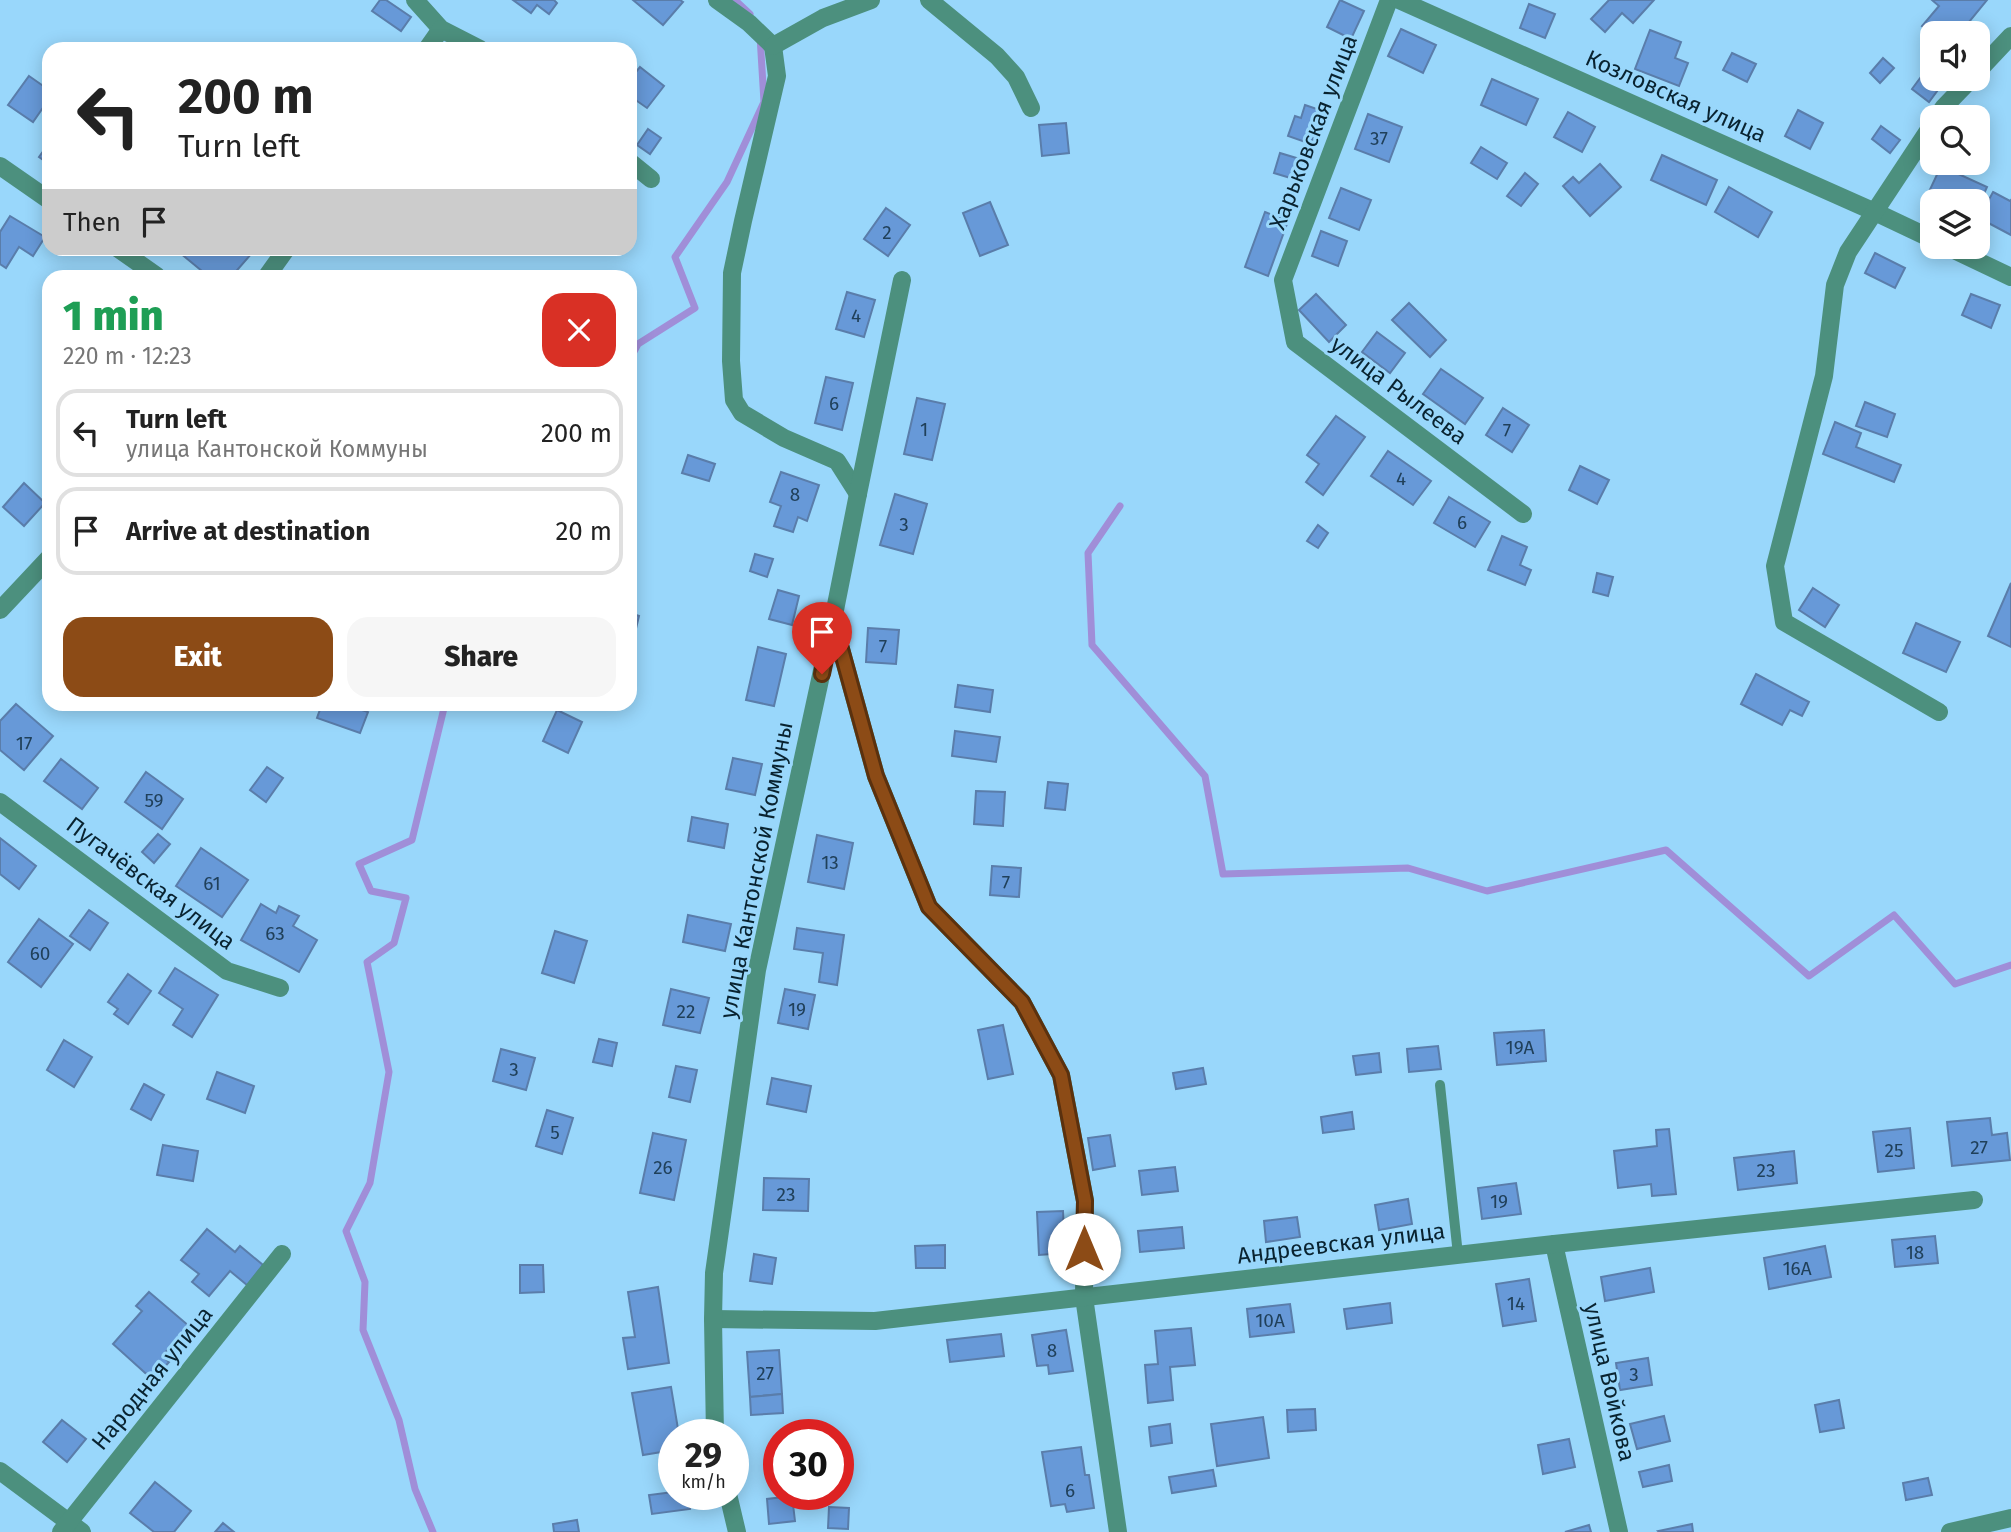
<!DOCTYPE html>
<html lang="en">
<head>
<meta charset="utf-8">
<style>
  :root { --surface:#fff; --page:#f6f6f6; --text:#222; --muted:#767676; --line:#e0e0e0; --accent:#8c4b16 }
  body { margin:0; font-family:"Fira Sans",sans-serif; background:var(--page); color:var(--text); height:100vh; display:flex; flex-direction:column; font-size:26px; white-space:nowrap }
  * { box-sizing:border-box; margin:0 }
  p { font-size:23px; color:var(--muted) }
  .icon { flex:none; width:38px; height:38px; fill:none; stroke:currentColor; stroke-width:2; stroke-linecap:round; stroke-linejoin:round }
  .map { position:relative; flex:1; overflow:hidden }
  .sheet { position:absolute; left:42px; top:270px; width:595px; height:441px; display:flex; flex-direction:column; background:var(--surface); border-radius:21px; box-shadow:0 4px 18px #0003 }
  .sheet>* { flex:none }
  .guide { position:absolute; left:42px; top:42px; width:595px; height:214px; border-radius:21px; box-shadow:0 4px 18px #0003; background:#fff; color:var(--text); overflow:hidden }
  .controls { position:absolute; left:1920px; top:21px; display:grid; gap:14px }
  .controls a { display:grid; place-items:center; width:70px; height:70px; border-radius:14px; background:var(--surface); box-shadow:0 4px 18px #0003; font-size:35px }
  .speed { position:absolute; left:658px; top:1419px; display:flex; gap:14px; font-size:35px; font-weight:700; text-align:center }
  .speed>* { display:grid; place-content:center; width:91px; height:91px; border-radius:50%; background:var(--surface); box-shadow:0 4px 18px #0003; line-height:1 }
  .speed small { font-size:18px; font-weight:400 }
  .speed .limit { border:10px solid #d22; background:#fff; color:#111 }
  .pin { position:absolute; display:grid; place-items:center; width:60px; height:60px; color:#fff; margin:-72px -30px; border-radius:50% 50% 50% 0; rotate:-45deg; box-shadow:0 0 7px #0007 }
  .pin .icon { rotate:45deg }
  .me { position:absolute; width:77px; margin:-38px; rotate:0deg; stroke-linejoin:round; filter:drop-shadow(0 0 5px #0008) }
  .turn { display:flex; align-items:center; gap:24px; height:147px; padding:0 21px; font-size:32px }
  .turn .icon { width:91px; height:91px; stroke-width:2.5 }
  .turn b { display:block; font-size:49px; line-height:60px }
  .then { display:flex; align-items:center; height:66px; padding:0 21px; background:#0003; gap:14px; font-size:26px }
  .round { display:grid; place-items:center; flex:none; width:74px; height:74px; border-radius:21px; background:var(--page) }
  .summary { display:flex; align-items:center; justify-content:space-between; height:119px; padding:0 21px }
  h1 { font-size:42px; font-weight:800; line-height:52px; color:#1e9e55 }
  .cta { display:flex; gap:14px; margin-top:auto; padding:14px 21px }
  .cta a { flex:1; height:80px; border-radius:21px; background:var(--accent); color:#fff; font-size:28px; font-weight:800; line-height:80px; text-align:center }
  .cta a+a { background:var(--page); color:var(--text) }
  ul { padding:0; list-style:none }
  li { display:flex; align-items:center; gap:21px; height:88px; margin:0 14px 10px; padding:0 7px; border:4px solid var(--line); border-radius:21px }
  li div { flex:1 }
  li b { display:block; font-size:26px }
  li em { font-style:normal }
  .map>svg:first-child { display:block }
</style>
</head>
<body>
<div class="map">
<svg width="2011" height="1532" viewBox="0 0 2011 1532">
  <rect width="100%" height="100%" fill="#99d7fb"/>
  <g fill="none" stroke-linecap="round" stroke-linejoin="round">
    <!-- stream -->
    <g stroke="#a08ed8" stroke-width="7">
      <path d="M735 0 750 14"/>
      <path d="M630 359 638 344 695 308 675 257 727 182 764 102 760 36"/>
      <path d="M1120 506 1088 553 1092 645 1205 776 1223 874 1408 868 1487 891 1666 850 1809 976 1894 915 1955 984 2011 965"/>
      <path d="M433 1532 415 1489 399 1420 363 1330 365 1282 346 1231 370 1183 389 1072 367 962 394 943 406 898 371 891 359 864 412 840 445 704"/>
    </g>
  </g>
  <!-- building -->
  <g fill="#6799d8" stroke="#5a7daa" stroke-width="2">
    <path d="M380 0H386L411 17 401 31 372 11Z"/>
    <path d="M513 0H554L557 3 549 14 537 5 531 13Z"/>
    <path d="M633 0H680L683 2 663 25Z"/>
    <path d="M1340 0 1364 11 1351 39 1327 27Z"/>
    <path d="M1609 0H1654L1633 23 1622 13 1605 32 1591 19Z"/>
    <path d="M1932 0H1987L1960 33 1932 34 1922 26 1939 6Z"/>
    <path d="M1529 4 1555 14 1545 38 1520 28Z"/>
    <path d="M1401 29 1436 45 1423 73 1388 56Z"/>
    <path d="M1650 30 1681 42 1675 58 1688 63 1679 86 1635 69Z"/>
    <path d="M1732 53 1756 64 1747 82 1723 70Z"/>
    <path d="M1883 58 1894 68 1880 83 1870 73Z"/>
    <path d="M1932 62V79H1946L1929 102 1912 89Z"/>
    <path d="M640 67 664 86 647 108 630 96V79Z"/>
    <path d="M29 76 49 90V99L33 122 8 105Z"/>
    <path d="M1492 79 1538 99 1526 125 1481 105Z"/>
    <path d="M1305 105 1323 111 1311 144 1288 136 1295 116 1301 118Z"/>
    <path d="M1798 110 1823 123 1810 149 1785 136Z"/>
    <path d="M1568 112 1595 127 1582 152 1554 137Z"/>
    <path d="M1368 114 1402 127 1389 162 1355 149Z"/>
    <path d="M1066 123 1069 153 1042 156 1039 125Z"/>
    <path d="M1881 126 1900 140 1890 153 1872 139Z"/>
    <path d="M648 129 661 138 650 154 637 145Z"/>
    <path d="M49 143V164L39 157Z"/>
    <path d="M1481 147 1507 163 1497 179 1471 163Z"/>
    <path d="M1280 153 1303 160 1297 180 1274 173Z"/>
    <path d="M1662 155 1717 180 1706 205 1651 180Z"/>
    <path d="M1600 164 1621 187 1590 216 1563 186 1573 177 1579 183Z"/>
    <path d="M1941 166 1987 187 1978 207V201H1932L1926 198Z"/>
    <path d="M1525 173 1538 184 1521 206 1507 196Z"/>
    <path d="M1729 187 1772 212 1758 237 1715 212Z"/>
    <path d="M1341 188 1371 200 1359 230 1329 218Z"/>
    <path d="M1993 192 2010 201 2011 200V235L1979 218Z"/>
    <path d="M990 202 1008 245 980 256 963 213Z"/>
    <path d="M886 208 910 225 888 256 864 239Z"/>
    <path d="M1265 212 1288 221 1268 276 1245 267Z"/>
    <path d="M10 216 45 237 33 256 19 247 6 268 0 264V232Z"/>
    <path d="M1321 231 1347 241 1338 266 1312 256Z"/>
    <path d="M174 248H246L252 253 232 276H208Z"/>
    <path d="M1875 253 1905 268 1895 288 1865 273Z"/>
    <path d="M847 292 875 300 864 337 836 329Z"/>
    <path d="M1316 294 1346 325 1329 342 1299 310Z"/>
    <path d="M1971 294 2000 305 1991 328 1962 315Z"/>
    <path d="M1409 303 1446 340 1430 357 1392 320Z"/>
    <path d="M1377 332 1405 353 1390 373 1362 352Z"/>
    <path d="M1441 369 1483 398 1465 424 1423 394Z"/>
    <path d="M826 377 853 383 842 430 815 423Z"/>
    <path d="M917 398 945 404 932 460 904 454Z"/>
    <path d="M1865 402 1895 414 1887 437 1856 426Z"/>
    <path d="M1503 408 1529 425 1512 452 1486 435Z"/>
    <path d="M1336 416 1365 437 1323 495 1306 482 1319 464 1307 455Z"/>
    <path d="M1835 422 1861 433 1856 447 1901 465 1894 482 1823 454Z"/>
    <path d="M1388 451 1431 481 1413 505 1371 476Z"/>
    <path d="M688 455 715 464 709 481 682 473Z"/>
    <path d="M1580 466 1609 480 1597 504 1569 490Z"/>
    <path d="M781 472 819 485 807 521 798 517 793 532 774 526 781 506 770 502Z"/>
    <path d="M24 483 45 503 24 526 3 507Z"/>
    <path d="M895 494 927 504 913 554 880 545Z"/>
    <path d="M1449 497 1490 522 1475 547 1434 523Z"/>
    <path d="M1318 525 1328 533 1318 548 1307 541Z"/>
    <path d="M1502 536 1527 547 1520 565 1531 570 1525 585 1488 570Z"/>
    <path d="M755 554 773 559 767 577 750 571Z"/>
    <path d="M1597 573 1613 577 1608 596 1593 592Z"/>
    <path d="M2011 583V647L1988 636Z"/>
    <path d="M1813 588 1839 605 1825 627 1799 610Z"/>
    <path d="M778 590 799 596 792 625 769 619Z"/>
    <path d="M630 613 639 616 634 637 630 636Z"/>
    <path d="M1916 623 1960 642 1946 672 1903 653Z"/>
    <path d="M868 628 899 630 896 664 866 662Z"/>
    <path d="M758 647 786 654 774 706 746 700Z"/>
    <path d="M1756 674 1809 702 1802 716 1790 710 1782 725 1741 704Z"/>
    <path d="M958 685 993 690 990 712 955 707Z"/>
    <path d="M16 704 53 736 24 770 0 750V721Z"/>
    <path d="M322 704H344L368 712 360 733 317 718Z"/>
    <path d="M557 710 582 722 568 753 543 741Z"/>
    <path d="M955 731 1000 737 996 762 952 756Z"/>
    <path d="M733 758 762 764 755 795 726 789Z"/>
    <path d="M61 759 98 788 82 809 44 781Z"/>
    <path d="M267 767 283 778 266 802 250 790Z"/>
    <path d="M146 772 183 799 162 829 125 802Z"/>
    <path d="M1048 782 1068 784 1065 810 1045 808Z"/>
    <path d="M976 791 1005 792 1003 826 974 824Z"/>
    <path d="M692 817 728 824 724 848 688 841Z"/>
    <path d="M158 834 170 844 154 863 142 852Z"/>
    <path d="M817 835 853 843 844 889 808 882Z"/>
    <path d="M0 838 36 866 19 889 0 874Z"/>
    <path d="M201 848 248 880 222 917 176 886Z"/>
    <path d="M992 866 1021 868 1019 897 990 895Z"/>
    <path d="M261 904 276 913 279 906 299 916 293 926 317 940 299 972 241 940Z"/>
    <path d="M89 910 108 923 90 950 70 936Z"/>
    <path d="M688 915 731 924 725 951 683 942Z"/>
    <path d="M39 919 73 944 41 987 8 962Z"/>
    <path d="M797 928 844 935 837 985 819 982 823 953 794 949Z"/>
    <path d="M555 931 587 941 574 983 542 973Z"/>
    <path d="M175 968 218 995 192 1037 173 1025 183 1009 159 993Z"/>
    <path d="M128 974 151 991 128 1024 114 1014 118 1009 108 1002Z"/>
    <path d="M671 989 709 998 700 1033 663 1025Z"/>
    <path d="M785 989 815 995 808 1029 778 1023Z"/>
    <path d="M1003 1025 1013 1074 988 1079 978 1030Z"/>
    <path d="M1544 1030 1546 1061 1497 1065 1494 1033Z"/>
    <path d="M599 1039 617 1043 612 1066 593 1062Z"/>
    <path d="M64 1040 92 1057 74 1087 47 1070Z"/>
    <path d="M1438 1046 1441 1069 1409 1072 1407 1049Z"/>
    <path d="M501 1049 535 1058 526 1090 493 1081Z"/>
    <path d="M1379 1053 1381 1072 1356 1075 1353 1056Z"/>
    <path d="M676 1066 697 1070 690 1102 669 1097Z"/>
    <path d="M1203 1068 1206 1084 1176 1089 1173 1073Z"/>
    <path d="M217 1072 254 1086 245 1113 207 1099Z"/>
    <path d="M772 1078 811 1086 806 1112 767 1104Z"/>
    <path d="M144 1084 164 1095 151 1120 131 1109Z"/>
    <path d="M547 1110 573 1118 562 1154 536 1146Z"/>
    <path d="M1352 1112 1354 1129 1323 1133 1321 1117Z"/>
    <path d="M1990 1118 1992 1135 2007 1133 2010 1160 1952 1166 1947 1122Z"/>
    <path d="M1910 1128 1914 1168 1878 1172 1873 1132Z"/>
    <path d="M1669 1129 1676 1194 1652 1196 1651 1184 1618 1188 1614 1151 1657 1146 1656 1130Z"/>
    <path d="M653 1133 686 1140 674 1200 640 1193Z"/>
    <path d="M1110 1135 1115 1166 1093 1170 1088 1138Z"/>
    <path d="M163 1145 198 1151 193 1181 157 1175Z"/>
    <path d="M1794 1151 1797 1183 1738 1190 1734 1158Z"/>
    <path d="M1175 1167 1178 1191 1142 1195 1139 1171Z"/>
    <path d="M764 1178 809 1179 808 1211 763 1210Z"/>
    <path d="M1516 1183 1521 1214 1482 1219 1478 1188Z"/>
    <path d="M1408 1199 1412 1224 1379 1230 1375 1205Z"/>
    <path d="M1063 1211 1065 1253 1039 1255 1037 1212Z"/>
    <path d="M1297 1217 1300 1237 1266 1242 1264 1221Z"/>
    <path d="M1182 1227 1184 1248 1140 1252 1138 1231Z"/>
    <path d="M207 1229 235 1252 240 1246 263 1265 247 1285 230 1271 209 1296 192 1282 199 1274 181 1260Z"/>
    <path d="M1935 1236 1938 1263 1895 1267 1892 1240Z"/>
    <path d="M945 1245V1268H916L915 1246Z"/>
    <path d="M1825 1246 1831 1277 1769 1289 1764 1258Z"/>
    <path d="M754 1254 776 1258 772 1284 750 1281Z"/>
    <path d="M520 1265H543L544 1292 520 1293Z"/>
    <path d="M1650 1268 1654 1292 1605 1301 1601 1277Z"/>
    <path d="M1529 1279 1536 1321 1503 1326 1496 1284Z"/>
    <path d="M658 1287 669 1363 628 1369 623 1338 635 1337 628 1292Z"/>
    <path d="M149 1292 189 1326 162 1356 169 1362 153 1380 113 1344 142 1311 136 1306Z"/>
    <path d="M1390 1303 1392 1323 1347 1329 1344 1309Z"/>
    <path d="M1290 1304 1294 1332 1250 1337 1247 1309Z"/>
    <path d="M1191 1328 1195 1365 1170 1367 1173 1400 1148 1403 1145 1365 1158 1364 1155 1331Z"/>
    <path d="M1066 1330 1073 1371 1049 1374 1048 1365 1037 1366 1032 1335Z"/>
    <path d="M1001 1334 1004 1356 950 1362 947 1340Z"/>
    <path d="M779 1350 782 1394 750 1397 747 1352Z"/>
    <path d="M1648 1358 1652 1385 1620 1390 1616 1363Z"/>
    <path d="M671 1387 679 1435H674V1450L643 1455 632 1393Z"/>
    <path d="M782 1394 783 1413 751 1415 750 1397Z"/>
    <path d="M1839 1400 1844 1428 1820 1432 1815 1405Z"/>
    <path d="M1315 1409 1316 1430 1288 1432 1287 1410Z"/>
    <path d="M1664 1416 1670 1441 1637 1449 1630 1424Z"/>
    <path d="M1263 1417 1269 1458 1217 1466 1211 1424Z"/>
    <path d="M62 1420 86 1439 67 1462 43 1442Z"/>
    <path d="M1170 1424 1172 1443 1151 1446 1149 1427Z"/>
    <path d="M1569 1439 1575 1467 1543 1474 1538 1445Z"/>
    <path d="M1081 1447 1085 1475H1089L1094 1508 1067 1512 1065 1504 1051 1506 1042 1452Z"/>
    <path d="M1669 1465 1672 1481 1643 1487 1639 1472Z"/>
    <path d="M1213 1470 1216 1486 1172 1493 1169 1477Z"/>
    <path d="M1928 1478 1932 1495 1906 1500 1903 1483Z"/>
    <path d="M155 1482 191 1511 174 1532H154L130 1513Z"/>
    <path d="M674 1492V1494H688L690 1509 652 1514 649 1495Z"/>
    <path d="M792 1496 795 1521 769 1524 767 1499Z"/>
    <path d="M829 1507 849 1508 848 1529 828 1528Z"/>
    <path d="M577 1520 579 1532H554L553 1524Z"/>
    <path d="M223 1523 234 1532H215Z"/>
    <path d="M1692 1524 1693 1532H1659L1658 1531Z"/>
    <path d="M1589 1525 1591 1532H1565Z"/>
  </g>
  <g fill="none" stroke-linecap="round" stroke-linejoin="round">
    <!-- lane -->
    <path stroke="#4c907e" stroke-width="10" d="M1440 1085 1458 1255"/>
    <!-- street -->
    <g stroke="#4c907e" stroke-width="18">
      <path d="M415 0 441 29 480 49"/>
      <path d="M717 0 749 23 773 46"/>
      <path d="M929 0 997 56 1016 77 1031 108"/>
      <path d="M1389 0 1283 280 1295 342 1523 514"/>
      <path d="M1399 0 1875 212 1932 239"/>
      <path d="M773 46 777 76 743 221 732 273 731 361 734 400 742 413 784 438 837 461 858 494"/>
      <path d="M773 46 823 18 871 0"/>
      <path d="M427 49 441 29"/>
      <path d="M1978 71 2011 36"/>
      <path d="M1937 117 1944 107 1971 79"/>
      <path d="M1932 125 1848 252 1835 285 1824 376 1775 566 1784 622 1939 712"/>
      <path d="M630 162 651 179"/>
      <path d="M0 166 49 200"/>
      <path d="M1948 247 2011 277"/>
      <path d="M117 248 157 276"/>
      <path d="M267 276 287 248"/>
      <path d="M0 610 49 558"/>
      <path d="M834 624 876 776 929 907 1022 1002 1061 1075 1085 1201 1084 1297 1118 1532"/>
      <path d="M0 802 227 971 280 988"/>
      <path d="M1554 1244 1619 1532"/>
      <path d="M713 1319 875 1321 1554 1244 1974 1200"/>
      <path d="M715 1435 713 1319 714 1273 757 970 833 620 858 494 902 280"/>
      <path d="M0 1471 82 1532"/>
      <path d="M728 1494 737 1532"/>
      <path d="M61 1532 282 1254"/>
      <path d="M1950 1532 2011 1518"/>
    </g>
  </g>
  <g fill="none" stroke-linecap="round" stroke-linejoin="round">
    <defs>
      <path id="route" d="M822 674 833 620 876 776 929 907 1022 1002 1061 1075 1085 1201 1084 1249"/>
    </defs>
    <!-- route casing -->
    <use href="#route" stroke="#5b310e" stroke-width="18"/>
    <!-- route -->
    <use href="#route" stroke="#8c4b16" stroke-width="12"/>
  </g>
  <g text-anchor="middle" stroke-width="6" stroke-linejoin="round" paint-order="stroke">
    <!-- number labels -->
    <g font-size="19" fill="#20405a">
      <text x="1379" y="145">37</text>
      <text x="887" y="239">2</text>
      <text x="856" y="322">4</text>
      <text x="834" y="410">6</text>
      <text x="924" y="436">1</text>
      <text x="1507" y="437">7</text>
      <text x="1401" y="485">4</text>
      <text x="795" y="501">8</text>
      <text x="1462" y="529">6</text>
      <text x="904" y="531">3</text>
      <text x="883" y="653">7</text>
      <text x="24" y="750">17</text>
      <text x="154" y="807">59</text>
      <text x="830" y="869">13</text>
      <text x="1006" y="889">7</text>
      <text x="212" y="890">61</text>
      <text x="275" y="940">63</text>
      <text x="40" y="960">60</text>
      <text x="797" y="1016">19</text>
      <text x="686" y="1018">22</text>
      <text x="1520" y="1054">19А</text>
      <text x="514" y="1076">3</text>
      <text x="555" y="1139">5</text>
      <text x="1979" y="1154">27</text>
      <text x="1894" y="1157">25</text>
      <text x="663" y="1174">26</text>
      <text x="1766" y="1177">23</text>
      <text x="786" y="1201">23</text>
      <text x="1499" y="1208">19</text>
      <text x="1915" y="1259">18</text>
      <text x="1797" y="1275">16А</text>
      <text x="1516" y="1310">14</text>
      <text x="1270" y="1327">10А</text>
      <text x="1052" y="1357">8</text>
      <text x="765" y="1380">27</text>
      <text x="1634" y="1381">3</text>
      <text x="1070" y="1497">6</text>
    </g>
    <!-- street labels -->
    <g font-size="23" fill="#092330" stroke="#99d7fb">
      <text transform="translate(1676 96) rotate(24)" y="8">Козловская улица</text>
      <text transform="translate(1313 132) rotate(-69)" y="8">Харьковская улица</text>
      <text transform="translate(1399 390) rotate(37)" y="8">улица Рылеева</text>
      <text transform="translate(756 870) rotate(-79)" y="8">улица Кантонской Коммуны</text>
      <text transform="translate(151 883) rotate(37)" y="8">Пугачёвская улица</text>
      <text transform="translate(1341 1243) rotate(-7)" y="8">Андреевская улица</text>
      <text transform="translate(152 1378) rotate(-51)" y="8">Народная улица</text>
      <text transform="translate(1610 1382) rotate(77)" y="8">улица Войкова</text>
    </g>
  </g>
</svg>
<div class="controls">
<a><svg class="icon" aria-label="sound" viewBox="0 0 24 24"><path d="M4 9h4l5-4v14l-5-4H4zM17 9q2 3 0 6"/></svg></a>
<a><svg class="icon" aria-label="search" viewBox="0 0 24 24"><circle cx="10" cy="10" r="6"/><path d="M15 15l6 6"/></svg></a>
<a><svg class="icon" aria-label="layers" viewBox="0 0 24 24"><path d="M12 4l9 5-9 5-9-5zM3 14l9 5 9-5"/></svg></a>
</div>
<div class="speed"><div>29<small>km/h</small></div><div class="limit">30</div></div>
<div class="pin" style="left:822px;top:674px;background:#d93025"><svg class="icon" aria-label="arrive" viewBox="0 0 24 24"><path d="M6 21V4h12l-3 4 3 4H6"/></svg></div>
<svg class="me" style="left:1084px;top:1249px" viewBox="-20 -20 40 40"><circle r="19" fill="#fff"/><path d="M0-13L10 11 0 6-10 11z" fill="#8c4b16"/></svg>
<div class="guide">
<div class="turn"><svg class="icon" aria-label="left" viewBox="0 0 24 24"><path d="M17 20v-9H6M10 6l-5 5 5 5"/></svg><div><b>200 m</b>Turn left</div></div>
<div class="then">Then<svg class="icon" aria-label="arrive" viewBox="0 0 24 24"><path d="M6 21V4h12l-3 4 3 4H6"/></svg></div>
</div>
<section class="sheet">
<div class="summary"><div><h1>1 min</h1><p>220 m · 12:23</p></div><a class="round" style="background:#d93025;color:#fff"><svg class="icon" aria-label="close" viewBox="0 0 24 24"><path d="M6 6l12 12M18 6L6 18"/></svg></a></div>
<ul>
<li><svg class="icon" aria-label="left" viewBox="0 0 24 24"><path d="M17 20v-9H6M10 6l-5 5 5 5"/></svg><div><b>Turn left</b><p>улица Кантонской Коммуны</p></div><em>200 m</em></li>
<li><svg class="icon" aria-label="arrive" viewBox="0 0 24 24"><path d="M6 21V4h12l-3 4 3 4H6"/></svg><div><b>Arrive at destination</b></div><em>20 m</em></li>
</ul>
<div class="cta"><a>Exit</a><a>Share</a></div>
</section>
</div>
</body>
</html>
